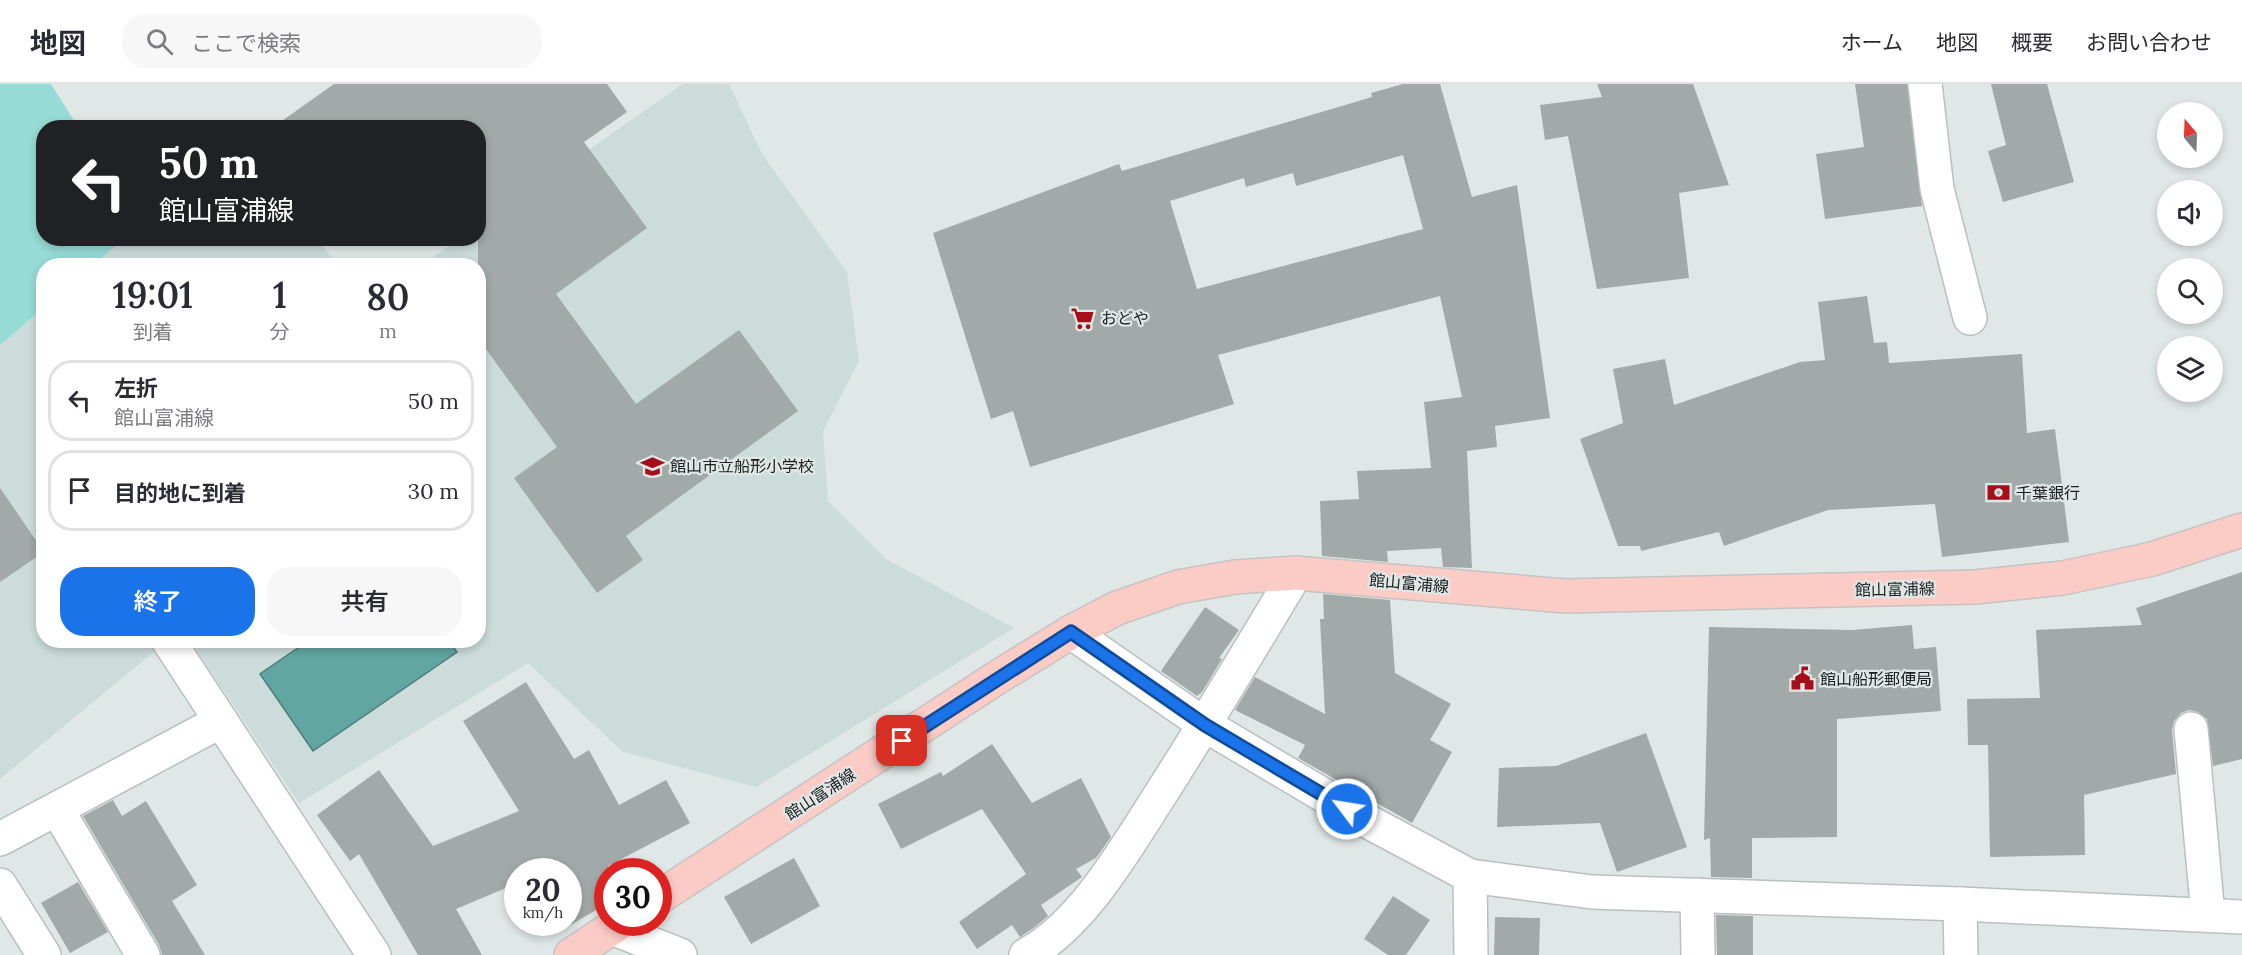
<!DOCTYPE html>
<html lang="ja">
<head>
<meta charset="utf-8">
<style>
  :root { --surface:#fff; --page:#f7f7f7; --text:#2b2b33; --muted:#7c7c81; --line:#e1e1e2; --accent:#1a73e8 }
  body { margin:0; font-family:Lora,"Noto Sans JP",serif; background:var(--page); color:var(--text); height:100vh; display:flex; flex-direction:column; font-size:22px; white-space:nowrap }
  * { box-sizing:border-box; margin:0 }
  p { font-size:20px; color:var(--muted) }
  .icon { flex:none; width:33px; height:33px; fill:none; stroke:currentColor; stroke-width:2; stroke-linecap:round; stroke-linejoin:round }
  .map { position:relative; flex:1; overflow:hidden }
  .panel { position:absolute; left:36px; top:174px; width:450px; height:390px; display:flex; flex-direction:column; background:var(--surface); border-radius:24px; box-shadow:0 3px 9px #0003 }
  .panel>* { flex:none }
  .top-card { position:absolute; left:36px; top:36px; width:450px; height:126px; border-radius:24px; box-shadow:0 3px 9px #0003; background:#202124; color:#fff; overflow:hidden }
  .needle { width:39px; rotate:341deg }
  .buttons { position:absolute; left:2157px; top:18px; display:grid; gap:12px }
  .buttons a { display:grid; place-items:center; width:66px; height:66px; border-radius:50%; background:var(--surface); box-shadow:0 3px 9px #0003; font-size:30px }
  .speed { position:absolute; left:504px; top:774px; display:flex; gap:12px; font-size:30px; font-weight:700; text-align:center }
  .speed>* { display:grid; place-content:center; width:78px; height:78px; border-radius:50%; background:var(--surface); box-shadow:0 3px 9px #0003; line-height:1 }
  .speed small { font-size:15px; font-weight:400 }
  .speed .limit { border:9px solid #d22; background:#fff; color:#111 }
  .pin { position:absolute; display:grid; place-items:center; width:51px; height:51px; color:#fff; margin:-26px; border-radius:12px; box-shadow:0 3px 9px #0006 }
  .me { position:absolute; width:66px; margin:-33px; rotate:301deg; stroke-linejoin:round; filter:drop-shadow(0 0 4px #0008) }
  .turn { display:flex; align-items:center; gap:21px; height:126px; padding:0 24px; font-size:27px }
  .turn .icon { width:78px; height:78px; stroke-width:2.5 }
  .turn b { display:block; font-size:42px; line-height:51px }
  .eta { display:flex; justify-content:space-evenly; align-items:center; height:102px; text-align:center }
  .eta b { font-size:36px; font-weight:600; line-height:42px }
  .button { display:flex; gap:12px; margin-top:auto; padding:12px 24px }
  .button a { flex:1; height:69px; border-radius:24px; background:var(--accent); color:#fff; font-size:24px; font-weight:600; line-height:69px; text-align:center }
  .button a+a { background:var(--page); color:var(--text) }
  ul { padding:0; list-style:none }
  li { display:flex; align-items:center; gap:18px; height:81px; margin:0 12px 9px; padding:0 12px; border:3px solid var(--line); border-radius:24px }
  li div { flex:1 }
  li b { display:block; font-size:22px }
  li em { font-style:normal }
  header { display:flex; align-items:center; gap:36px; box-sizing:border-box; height:84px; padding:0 30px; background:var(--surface); border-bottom:2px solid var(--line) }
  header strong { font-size:28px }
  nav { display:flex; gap:33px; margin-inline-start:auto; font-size:21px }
  .search { width:420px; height:54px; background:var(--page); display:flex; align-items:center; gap:15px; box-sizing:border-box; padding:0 21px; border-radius:24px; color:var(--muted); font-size:22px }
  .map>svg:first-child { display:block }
</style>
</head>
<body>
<header>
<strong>地図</strong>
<div class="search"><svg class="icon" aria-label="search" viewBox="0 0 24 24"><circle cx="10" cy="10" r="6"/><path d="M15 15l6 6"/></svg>ここで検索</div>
<nav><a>ホーム</a><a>地図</a><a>概要</a><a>お問い合わせ</a></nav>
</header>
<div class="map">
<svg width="2242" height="871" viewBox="0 0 2242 871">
  <rect width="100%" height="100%" fill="#e0e8e7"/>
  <!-- built -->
  <g fill="#cbdcda">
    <path d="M683 0H729L762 70 847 188 859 277 823 347 828 417 886 475 1014 544 756 703 623 668 528 579 299 719 190 557 478 556V182L421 181 460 155 478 154 479 142Z"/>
    <path d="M0 21 44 154 317 155 338 181 44 182V556L167 557 0 695Z"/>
  </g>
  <!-- green -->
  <path fill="#96dbd6" d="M0 0H51L78 43 44 44V154L124 155 93 181 44 182 43 224 0 261Z"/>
  <!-- water -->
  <path fill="#62a6a2" stroke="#4d7d7a" stroke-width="1.5" d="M308 557H449L457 568 313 667 260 590Z"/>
  <!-- building -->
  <g fill="#a2a9a9" fill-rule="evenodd">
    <path d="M334 0H607L627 28 584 58 647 144 556 210 636 320 739 246 798 327 626 452 643 476 597 509 514 394 557 363 478 254V44H272Z"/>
    <path d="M1403 0H1440L1472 113 1517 101 1550 334 1495 342 1497 363 1467 367 1472 484 1443 483 1441 464 1387 467 1388 478 1322 472 1320 417 1359 415 1357 387 1431 384 1424 318 1462 313 1440 212 1218 271 1234 320 1030 383 1013 327 991 335 933 149 1119 80 1122 87 1372 13 1371 9ZM1403 71 1423 145 1197 205 1170 117 1244 94 1246 103 1293 89 1296 102Z"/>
    <path d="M1597 0H1693L1729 101 1679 109 1689 194 1597 205 1568 52 1545 56 1540 21 1602 13Z"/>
    <path d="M1855 0H1907L1922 122 1825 135 1816 70 1864 63Z"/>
    <path d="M1991 0H2047L2074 98 2003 118 1988 67 2006 61Z"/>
    <path d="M1867 212 1874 259 1887 258 1889 279 2022 270 2027 349 2055 345 2069 458 1942 473 1935 420 1828 426 1724 462 1719 448 1641 467 1640 462H1618L1580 355 1623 339 1613 285 1665 275 1674 321 1800 278 1825 276 1818 218Z"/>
    <path d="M0 404 44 468 0 498Z"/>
    <path d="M2242 488V675L2213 682 2207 635 2198 628 2189 626 2181 629 2174 637 2172 646 2176 690 2084 711 2085 771 1990 773 1988 661H1968L1967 615 2040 614 2036 546 2142 541 2136 524Z"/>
    <path d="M1323 510 1390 516 1395 589 1451 620 1430 656 1452 668 1412 739 1298 674 1305 661 1235 626 1255 593 1325 630 1320 535H1324Z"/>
    <path d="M1205 523 1239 546 1219 574 1222 575 1202 608 1197 612 1161 587Z"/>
    <path d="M1912 541 1914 565 1936 563 1941 627 1837 635V753L1752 754V794L1711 793 1710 754 1704 756 1709 543 1852 546Z"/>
    <path d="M526 598 574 675 589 666 619 721 666 696 690 739 608 782V819L562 846 558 838H568V788H518V799L456 825 482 871H418L359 770 350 777 317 731 379 686 433 762 519 727 463 637Z"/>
    <path d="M1646 649 1687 763 1617 788 1600 739 1497 743 1499 684 1556 682Z"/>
    <path d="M992 660 1032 719 1081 694 1111 753 1096 774 1076 785 1082 793 1041 821 1048 832 1035 843 1020 853 1012 841 977 865 959 838 1026 790 982 725 901 765 878 720 941 688 943 692Z"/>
    <path d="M113 716 122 732 146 717 197 801 172 817 205 871H162L159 861 83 732Z"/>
    <path d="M794 774 820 822 751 860 724 813Z"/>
    <path d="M78 798 108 848 70 869 41 819Z"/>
    <path d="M1393 812 1430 836 1406 871H1388L1364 855Z"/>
    <path d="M1716 831 1753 832V871H1717Z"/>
    <path d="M1495 833 1540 834 1539 871H1494Z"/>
  </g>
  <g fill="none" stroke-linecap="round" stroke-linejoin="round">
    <defs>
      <g id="minor">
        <path d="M1925 0 1937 105 1970 234"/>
        <path d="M1071 548 1205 641 1367 737 1470 792 1592 808 1960 820 2242 833"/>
        <path d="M168 556 374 871"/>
        <path d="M2191 645 2208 831"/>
        <path d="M57 725 143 871"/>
        <path d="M0 755 221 637"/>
        <path d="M1470 792 1471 871"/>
        <path d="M0 801 44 871"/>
        <path d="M1697 811 1698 871"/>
        <path d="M1960 820 1961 871"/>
        <path d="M612 844 680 871"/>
        <path d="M1026 871C1083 841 1127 762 1162 708 1208 636 1252 562 1296 489"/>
      </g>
      <g id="major">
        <path d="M658 814 1001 591 1071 548 1117 524 1178 503 1235 493 1296 489 1565 512 1975 503 2063 494 2152 475 2242 446"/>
        <path d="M571 871 621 838"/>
      </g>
    </defs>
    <!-- minor casing -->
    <use href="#minor" stroke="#b9c0bf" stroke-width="36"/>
    <!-- major casing -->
    <use href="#major" stroke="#c4c4c4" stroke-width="36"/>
    <!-- minor -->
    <use href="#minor" stroke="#fff" stroke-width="33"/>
    <!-- major -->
    <use href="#major" stroke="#fbcbc6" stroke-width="33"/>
  </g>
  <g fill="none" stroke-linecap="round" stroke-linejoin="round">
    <defs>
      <path id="route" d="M902 657 1071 548 1205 641 1347 725"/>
    </defs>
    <!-- route casing -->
    <use href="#route" stroke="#114b97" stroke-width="15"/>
    <!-- route -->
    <use href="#route" stroke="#1a73e8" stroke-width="10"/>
  </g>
  <!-- icons -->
  <defs>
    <symbol id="supermarket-bare" viewBox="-9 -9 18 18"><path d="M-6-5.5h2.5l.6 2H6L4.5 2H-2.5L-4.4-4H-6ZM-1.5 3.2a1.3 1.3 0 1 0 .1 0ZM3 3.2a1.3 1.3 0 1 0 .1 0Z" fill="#a60f1a" stroke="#e0e8e7" stroke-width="2.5" paint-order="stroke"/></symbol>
    <symbol id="school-bare" viewBox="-9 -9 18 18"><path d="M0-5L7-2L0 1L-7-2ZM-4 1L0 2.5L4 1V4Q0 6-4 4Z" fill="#a60f1a" stroke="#e0e8e7" stroke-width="2.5" paint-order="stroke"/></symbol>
    <symbol id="bank-bare" viewBox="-9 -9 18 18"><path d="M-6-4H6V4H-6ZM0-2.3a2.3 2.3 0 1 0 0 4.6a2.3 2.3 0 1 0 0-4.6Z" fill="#a60f1a" stroke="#e0e8e7" stroke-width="2.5" paint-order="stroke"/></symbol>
    <symbol id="civic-bare" viewBox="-9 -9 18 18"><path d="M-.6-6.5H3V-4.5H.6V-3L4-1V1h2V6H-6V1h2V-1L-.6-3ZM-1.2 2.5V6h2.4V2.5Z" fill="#a60f1a" stroke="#e0e8e7" stroke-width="2.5" paint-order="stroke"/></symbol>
  </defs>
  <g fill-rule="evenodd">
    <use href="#supermarket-bare" x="1066" y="218" width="33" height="33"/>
    <use href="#school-bare" x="636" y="366" width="33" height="33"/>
    <use href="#bank-bare" x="1982" y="392" width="33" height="33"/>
    <use href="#civic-bare" x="1786" y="578" width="33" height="33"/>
  </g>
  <g text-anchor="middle" stroke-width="4.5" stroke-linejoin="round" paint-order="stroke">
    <!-- poi labels -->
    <g font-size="16" fill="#1b1e1d" stroke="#e0e8e7" text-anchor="start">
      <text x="1101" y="240">おどや</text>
      <text x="670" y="388">館山市立船形小学校</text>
      <text x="2016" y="415">千葉銀行</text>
      <text x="1820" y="601">館山船形郵便局</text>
    </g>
    <!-- street labels -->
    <g font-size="16" fill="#1b1e1d" stroke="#e0e8e7">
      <text transform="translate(1409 499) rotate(5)" y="6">館山富浦線</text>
      <text transform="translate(1895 505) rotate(-1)" y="6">館山富浦線</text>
      <text transform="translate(820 710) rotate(-33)" y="6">館山富浦線</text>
    </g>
  </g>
</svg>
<div class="buttons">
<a><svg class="needle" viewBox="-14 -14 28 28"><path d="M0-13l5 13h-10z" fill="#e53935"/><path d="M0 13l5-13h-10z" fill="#7c7c81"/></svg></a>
<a><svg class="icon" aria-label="sound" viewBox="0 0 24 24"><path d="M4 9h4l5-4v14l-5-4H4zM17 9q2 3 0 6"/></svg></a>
<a><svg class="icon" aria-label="search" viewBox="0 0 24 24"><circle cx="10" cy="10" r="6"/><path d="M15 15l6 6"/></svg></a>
<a><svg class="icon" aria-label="layers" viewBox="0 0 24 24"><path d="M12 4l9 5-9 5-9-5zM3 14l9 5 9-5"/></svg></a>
</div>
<div class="speed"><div>20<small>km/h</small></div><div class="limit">30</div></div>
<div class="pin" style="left:902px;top:657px;background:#d93025"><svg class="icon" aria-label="arrive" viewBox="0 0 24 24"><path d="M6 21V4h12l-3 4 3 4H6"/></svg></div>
<svg class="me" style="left:1347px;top:725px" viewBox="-20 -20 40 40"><circle r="17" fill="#1a73e8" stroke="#fff" stroke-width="3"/><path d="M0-11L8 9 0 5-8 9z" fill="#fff"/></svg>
<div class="top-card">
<div class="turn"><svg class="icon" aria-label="left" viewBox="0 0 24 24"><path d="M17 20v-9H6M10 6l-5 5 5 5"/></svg><div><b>50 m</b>館山富浦線</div></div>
</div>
<section class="panel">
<div class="eta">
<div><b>19:01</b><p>到着</p></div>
<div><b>1</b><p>分</p></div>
<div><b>80</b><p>m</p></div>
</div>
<ul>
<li><svg class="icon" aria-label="left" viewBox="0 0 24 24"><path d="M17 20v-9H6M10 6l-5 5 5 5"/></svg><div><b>左折</b><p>館山富浦線</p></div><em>50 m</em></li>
<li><svg class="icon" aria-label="arrive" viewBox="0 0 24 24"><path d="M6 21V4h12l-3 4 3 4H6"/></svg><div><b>目的地に到着</b></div><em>30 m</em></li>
</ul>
<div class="button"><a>終了</a><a>共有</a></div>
</section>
</div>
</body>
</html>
